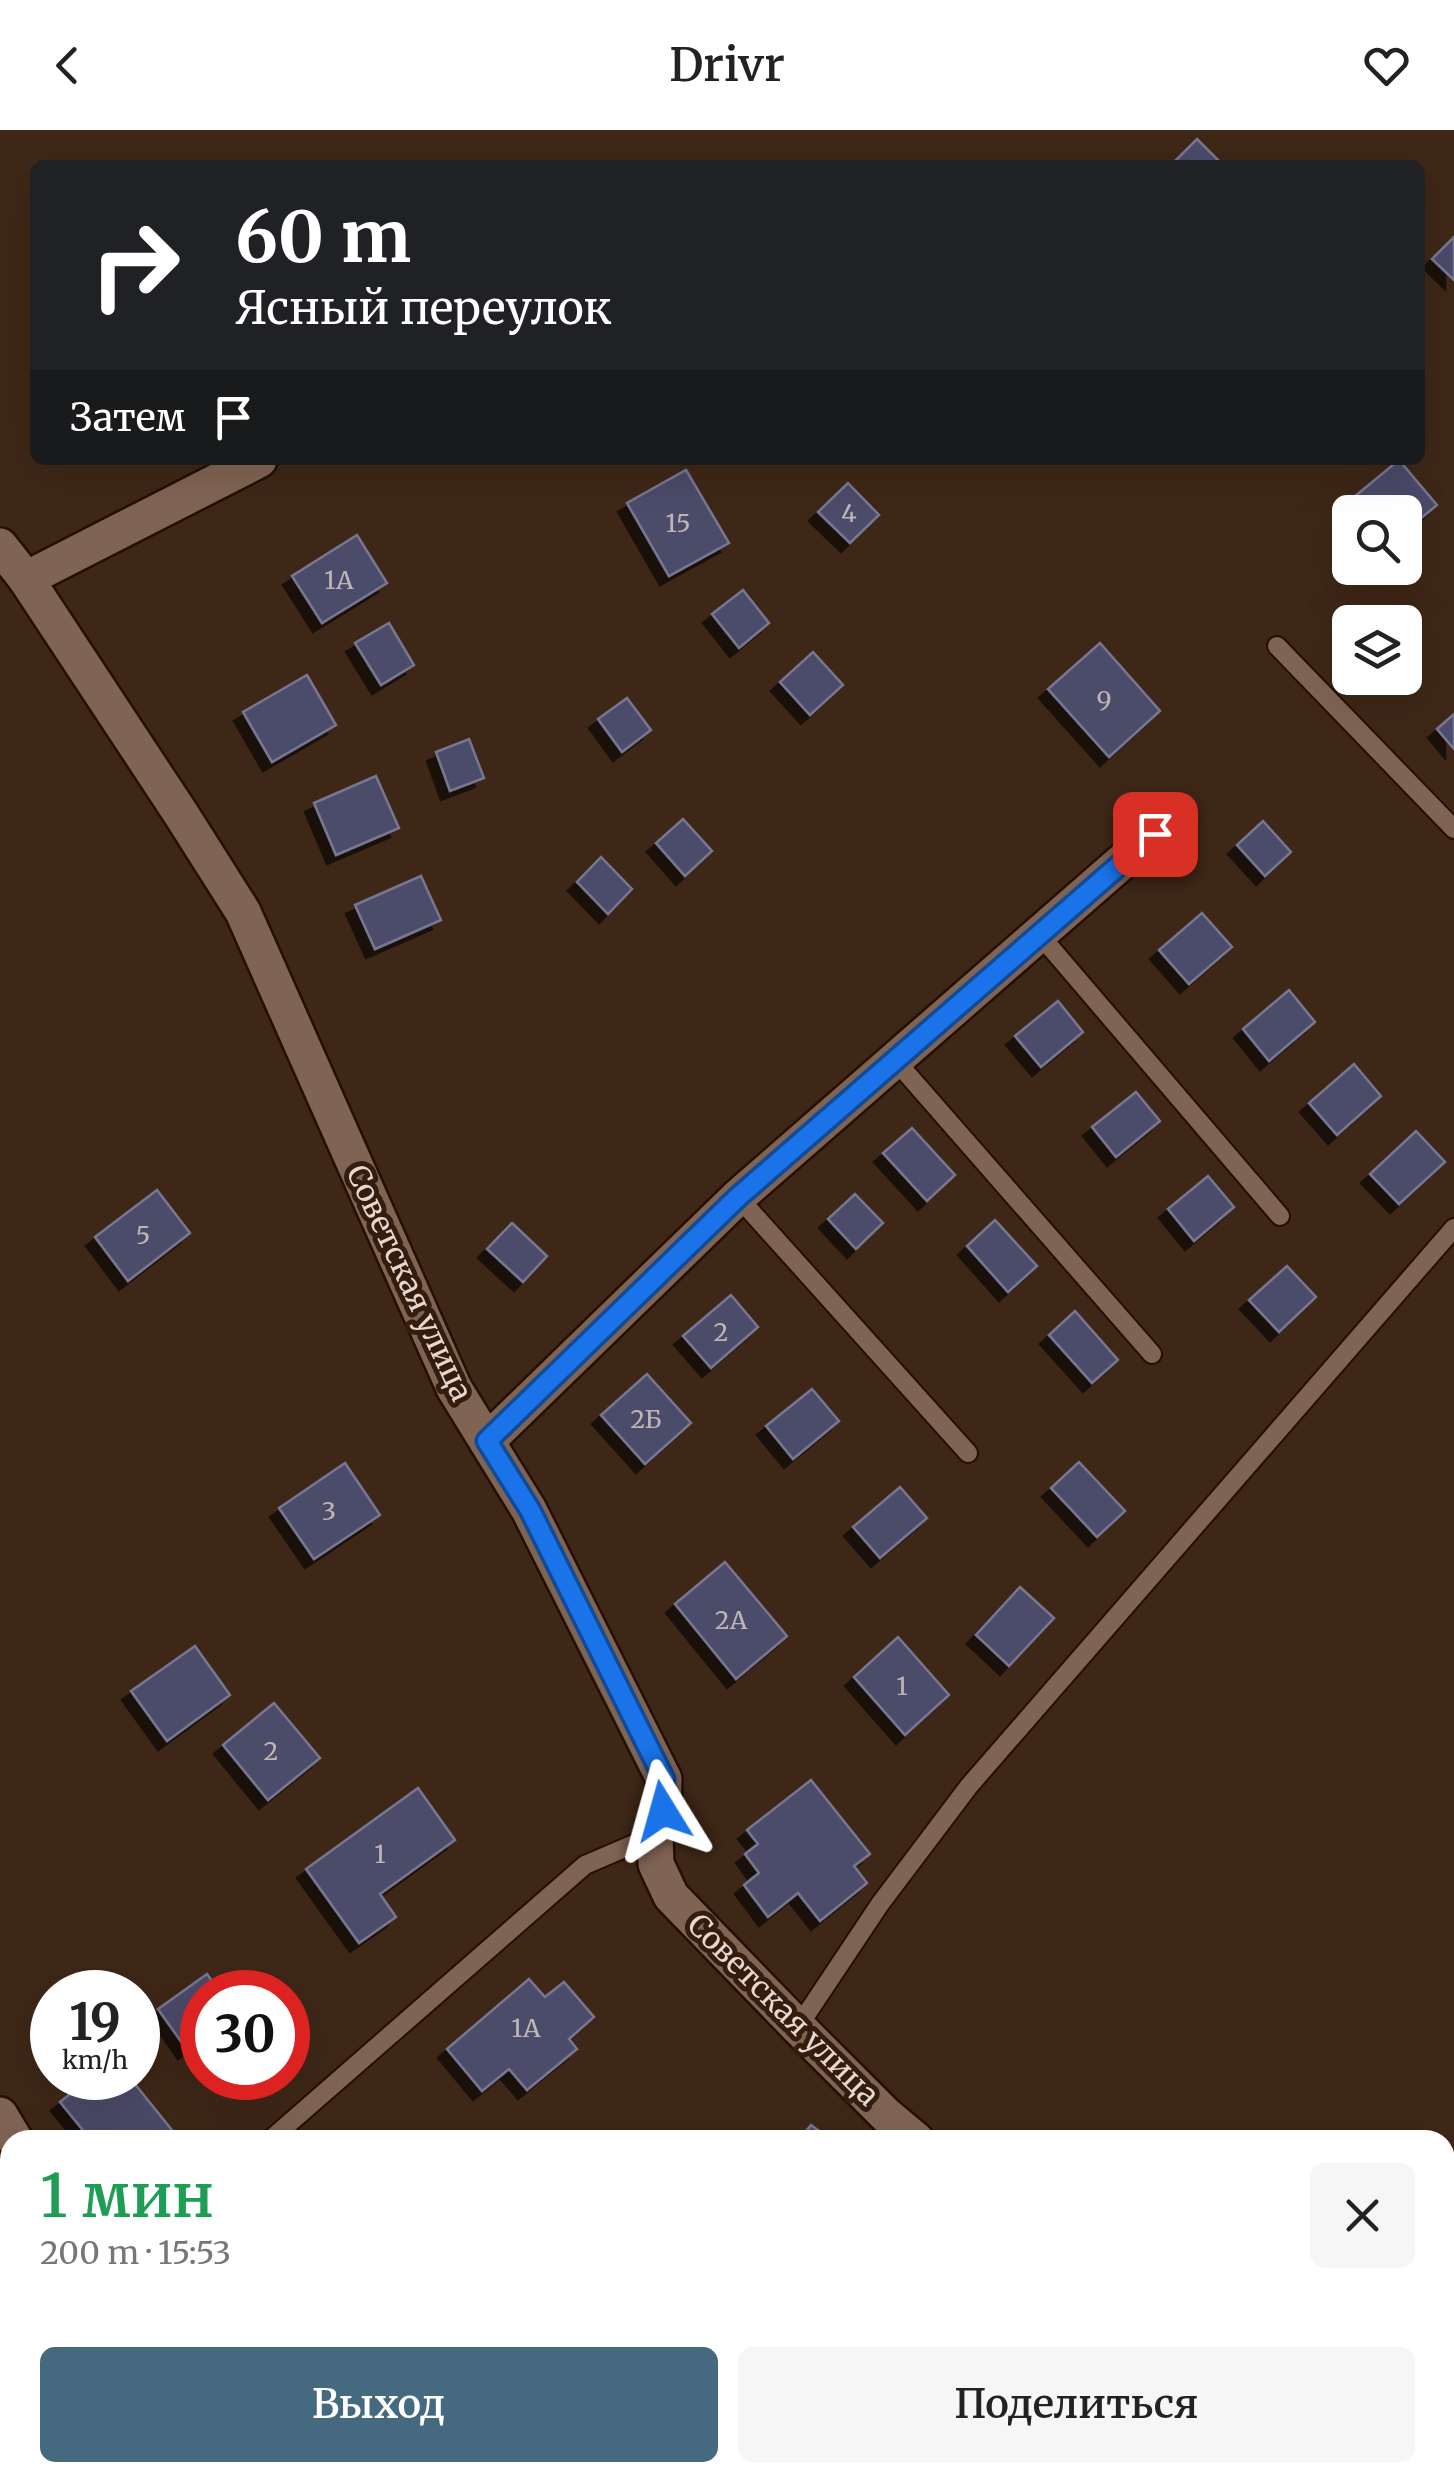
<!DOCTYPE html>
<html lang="ru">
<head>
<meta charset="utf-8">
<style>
  :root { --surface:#fff; --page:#f6f6f6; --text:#222; --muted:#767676; --accent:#456a80 }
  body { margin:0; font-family:Merriweather,serif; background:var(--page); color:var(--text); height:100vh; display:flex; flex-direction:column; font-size:38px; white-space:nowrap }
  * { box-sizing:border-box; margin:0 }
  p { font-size:32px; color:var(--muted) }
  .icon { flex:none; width:55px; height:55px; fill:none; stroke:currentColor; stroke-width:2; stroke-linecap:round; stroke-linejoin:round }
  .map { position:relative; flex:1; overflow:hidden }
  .panel { position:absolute; left:0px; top:2000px; width:1455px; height:352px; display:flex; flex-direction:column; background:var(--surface); border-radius:30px 30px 0 0; box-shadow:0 10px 40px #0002 }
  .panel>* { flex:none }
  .guide { position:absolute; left:30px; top:30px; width:1395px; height:305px; border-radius:15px; box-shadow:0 10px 40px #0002; background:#202124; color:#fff; overflow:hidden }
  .tools { position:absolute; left:1332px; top:365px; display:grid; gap:20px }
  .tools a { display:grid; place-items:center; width:90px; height:90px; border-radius:15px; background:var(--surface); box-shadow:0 10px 40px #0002; font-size:50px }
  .speed { position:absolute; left:30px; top:1840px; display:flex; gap:20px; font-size:50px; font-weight:700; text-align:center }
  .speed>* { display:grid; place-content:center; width:130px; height:130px; border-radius:50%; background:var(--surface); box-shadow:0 10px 40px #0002; line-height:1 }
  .speed small { font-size:25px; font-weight:400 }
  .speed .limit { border:15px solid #d22; background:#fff; color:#111 }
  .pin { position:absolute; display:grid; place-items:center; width:85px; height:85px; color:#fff; margin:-42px; border-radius:20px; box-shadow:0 5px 15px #0006 }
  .me { position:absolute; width:110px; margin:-55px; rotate:352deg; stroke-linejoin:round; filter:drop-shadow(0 0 8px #0008) }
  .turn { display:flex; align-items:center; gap:35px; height:210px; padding:0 40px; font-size:45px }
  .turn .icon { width:130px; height:130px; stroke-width:2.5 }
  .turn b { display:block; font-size:70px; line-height:85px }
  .then { display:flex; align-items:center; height:95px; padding:0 40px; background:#0003; gap:20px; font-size:38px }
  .round { display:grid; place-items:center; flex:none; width:105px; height:105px; border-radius:15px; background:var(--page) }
  .headline { display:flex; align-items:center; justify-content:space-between; height:170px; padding:0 40px }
  h1 { font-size:60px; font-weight:600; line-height:75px; color:#1e9e55 }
  .action { display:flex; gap:20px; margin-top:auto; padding:20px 40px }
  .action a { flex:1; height:115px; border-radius:15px; background:var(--accent); color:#fff; font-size:40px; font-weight:600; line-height:115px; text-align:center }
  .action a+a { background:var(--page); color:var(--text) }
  header { display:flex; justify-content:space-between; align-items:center; height:130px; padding:0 40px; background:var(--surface); font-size:45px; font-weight:600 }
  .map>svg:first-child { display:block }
</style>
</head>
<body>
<header><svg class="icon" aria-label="back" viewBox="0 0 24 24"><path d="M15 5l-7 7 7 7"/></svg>Drivr<svg class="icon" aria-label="heart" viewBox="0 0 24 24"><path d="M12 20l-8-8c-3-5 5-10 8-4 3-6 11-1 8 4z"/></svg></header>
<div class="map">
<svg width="1454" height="2352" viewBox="0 0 1454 2352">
  <defs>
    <filter id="shadow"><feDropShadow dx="-9" dy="9" stdDeviation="0" flood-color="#0009"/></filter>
  </defs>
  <rect width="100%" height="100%" fill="#3e2717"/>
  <!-- building -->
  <g fill="#4c4b6b" stroke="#777793" stroke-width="2.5" filter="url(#shadow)">
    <path d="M1197 9 1223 35H1171Z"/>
    <path d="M1454 107V150L1432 129Z"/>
    <path d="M1399 330 1437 375 1405 401V382H1367L1354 367Z"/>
    <path d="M686 340 729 413 669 446 627 373Z"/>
    <path d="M848 353 879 385 850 413 818 382Z"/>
    <path d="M357 405 387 453 322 493 292 446Z"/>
    <path d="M743 460 769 493 739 518 712 484Z"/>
    <path d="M389 493 414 535 381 555 355 513Z"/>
    <path d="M1100 513 1160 581 1109 627 1048 559Z"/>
    <path d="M813 522 843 555 810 585 780 552Z"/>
    <path d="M307 545 336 595 272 632 243 582Z"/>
    <path d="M627 568 651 600 622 622 598 589Z"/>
    <path d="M1454 584V619L1437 599Z"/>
    <path d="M469 609 484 648 450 661 436 622Z"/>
    <path d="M376 646 399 698 336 725 314 673Z"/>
    <path d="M683 689 712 721 685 746 656 713Z"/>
    <path d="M1263 691 1291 722 1265 746 1237 715Z"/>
    <path d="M601 727 632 759 608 784 577 752Z"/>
    <path d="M421 746 441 790 375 819 355 775Z"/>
    <path d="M1202 783 1232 817 1189 854 1159 820Z"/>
    <path d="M1289 860 1315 892 1269 931 1243 899Z"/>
    <path d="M1058 871 1083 902 1041 937 1015 906Z"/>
    <path d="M1354 934 1381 966 1337 1005 1309 973Z"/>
    <path d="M1136 962 1160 991 1116 1027 1092 997Z"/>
    <path d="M912 998 955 1045 927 1071 883 1023Z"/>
    <path d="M1416 1001 1445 1032 1399 1074 1370 1044Z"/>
    <path d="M1208 1046 1234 1077 1194 1111 1168 1079Z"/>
    <path d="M157 1060 190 1103 128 1151 95 1107Z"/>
    <path d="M855 1064 883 1093 856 1119 828 1089Z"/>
    <path d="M995 1090 1037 1136 1008 1162 967 1116Z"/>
    <path d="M512 1093 547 1126 523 1152 487 1119Z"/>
    <path d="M1287 1136 1316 1167 1279 1202 1249 1170Z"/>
    <path d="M731 1165 758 1197 711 1238 683 1206Z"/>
    <path d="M1075 1181 1118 1230 1092 1253 1049 1205Z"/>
    <path d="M647 1244 691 1293 645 1334 601 1285Z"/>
    <path d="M812 1259 839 1291 793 1329 766 1296Z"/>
    <path d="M1079 1332 1125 1381 1097 1407 1051 1358Z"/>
    <path d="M345 1333 380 1385 314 1429 279 1378Z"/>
    <path d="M900 1357 927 1388 880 1428 853 1397Z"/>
    <path d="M725 1432 787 1506 736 1549 675 1474Z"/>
    <path d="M1020 1457 1054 1488 1009 1536 976 1505Z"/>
    <path d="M898 1507 949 1565 905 1605 854 1547Z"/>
    <path d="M195 1516 230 1565 167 1611 131 1561Z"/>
    <path d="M274 1573 320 1628 268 1670 223 1615Z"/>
    <path d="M811 1650 870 1724 854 1736 867 1753 820 1791 798 1763 768 1787 744 1755 759 1743 745 1724 758 1714 747 1700Z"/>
    <path d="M418 1658 455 1710 380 1764 396 1787 359 1813 306 1739Z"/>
    <path d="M207 1844 220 1862H202V1909L187 1920 158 1879Z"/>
    <path d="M529 1849 545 1867 564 1852 594 1887 569 1909 577 1919 527 1960 509 1939 482 1961 447 1919Z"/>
    <path d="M90 1948H130L176 2005 170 2010H91L60 1972Z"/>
    <path d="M811 1995 831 2010H799Z"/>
    <path d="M1445 2065 1454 2072V2136L1445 2129Z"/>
    <path d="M0 2080 10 2095V2121L0 2128Z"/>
    <path d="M960 2342H1017L1009 2352H958L963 2345Z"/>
    <path d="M1209 2342H1269L1283 2352H1202Z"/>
  </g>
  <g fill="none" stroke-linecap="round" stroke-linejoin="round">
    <defs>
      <g id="service">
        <path d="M1277 516 1454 699"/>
        <path d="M1039 804 1280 1086"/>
        <path d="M895 930 1152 1224"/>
        <path d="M738 1067 968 1323"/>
        <path d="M798 1897 880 1774 969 1656 1454 1098"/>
        <path d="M270 2010 585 1735 655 1705"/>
        <path d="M0 2214 10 2206"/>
        <path d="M274 2342 282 2352"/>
      </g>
      <g id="minor">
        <path d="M0 416 26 449 181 684 243 782 454 1258 529 1380 664 1649 663 1681 655 1705 656 1734 671 1766 798 1897 886 1985 916 2010"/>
        <path d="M26 449 259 330"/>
        <path d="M487 1311 738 1067 1155 703"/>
        <path d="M0 1985 15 2010"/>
        <path d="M1445 2312 1454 2299"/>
        <path d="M1337 2342 1350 2352"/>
        <path d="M1417 2352 1424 2342"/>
      </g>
    </defs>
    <!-- service casing -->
    <use href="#service" stroke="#240f02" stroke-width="22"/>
    <!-- minor casing -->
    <use href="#minor" stroke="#240f02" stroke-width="40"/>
    <!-- service -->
    <use href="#service" stroke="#806453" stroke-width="18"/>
    <!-- minor -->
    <use href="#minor" stroke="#806453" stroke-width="35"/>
  </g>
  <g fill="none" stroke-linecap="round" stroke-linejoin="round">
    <defs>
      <path id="route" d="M663 1681 664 1649 530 1380 487 1311 738 1067 1155 704"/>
    </defs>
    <!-- route casing -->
    <use href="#route" stroke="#114b97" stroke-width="25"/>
    <!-- route -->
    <use href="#route" stroke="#1a73e8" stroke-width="18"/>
  </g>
  <g text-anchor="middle" stroke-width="10" stroke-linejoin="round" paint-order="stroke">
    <!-- number labels -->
    <g font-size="25" fill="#c0b4b5">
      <text x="849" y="392">4</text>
      <text x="678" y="402">15</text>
      <text x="339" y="459">1А</text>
      <text x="1104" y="579">9</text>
      <text x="143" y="1114">5</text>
      <text x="721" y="1211">2</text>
      <text x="646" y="1298">2Б</text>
      <text x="329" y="1390">3</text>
      <text x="731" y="1499">2А</text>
      <text x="902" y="1565">1</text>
      <text x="271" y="1630">2</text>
      <text x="380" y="1733">1</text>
      <text x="526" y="1907">1А</text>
    </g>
    <!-- street labels -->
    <g font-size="30" fill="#e7d7ce" stroke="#341d0e">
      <text transform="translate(409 1153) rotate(65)" y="10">Советская улица</text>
      <text transform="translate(783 1880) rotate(45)" y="10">Советская улица</text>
    </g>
  </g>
</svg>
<div class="tools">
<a><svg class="icon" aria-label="search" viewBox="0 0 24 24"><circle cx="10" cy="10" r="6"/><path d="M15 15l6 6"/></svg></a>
<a><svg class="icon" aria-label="layers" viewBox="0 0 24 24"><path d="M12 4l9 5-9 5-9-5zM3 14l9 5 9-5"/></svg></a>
</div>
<div class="speed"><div>19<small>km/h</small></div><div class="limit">30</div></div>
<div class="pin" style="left:1155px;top:704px;background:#d93025"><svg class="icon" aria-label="arrive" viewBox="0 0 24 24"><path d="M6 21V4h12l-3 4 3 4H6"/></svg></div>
<svg class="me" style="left:663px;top:1681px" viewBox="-20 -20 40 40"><path d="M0-17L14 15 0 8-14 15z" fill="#1a73e8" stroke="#fff" stroke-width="4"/></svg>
<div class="guide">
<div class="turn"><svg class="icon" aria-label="right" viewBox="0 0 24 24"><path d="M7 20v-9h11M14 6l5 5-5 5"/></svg><div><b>60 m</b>Ясный переулок</div></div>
<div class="then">Затем<svg class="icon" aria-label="arrive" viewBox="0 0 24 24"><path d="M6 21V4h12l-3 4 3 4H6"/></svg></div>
</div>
<section class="panel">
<div class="headline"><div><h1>1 мин</h1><p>200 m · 15:53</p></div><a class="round"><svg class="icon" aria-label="close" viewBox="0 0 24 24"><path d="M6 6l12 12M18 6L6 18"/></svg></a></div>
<div class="action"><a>Выход</a><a>Поделиться</a></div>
</section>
</div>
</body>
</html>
